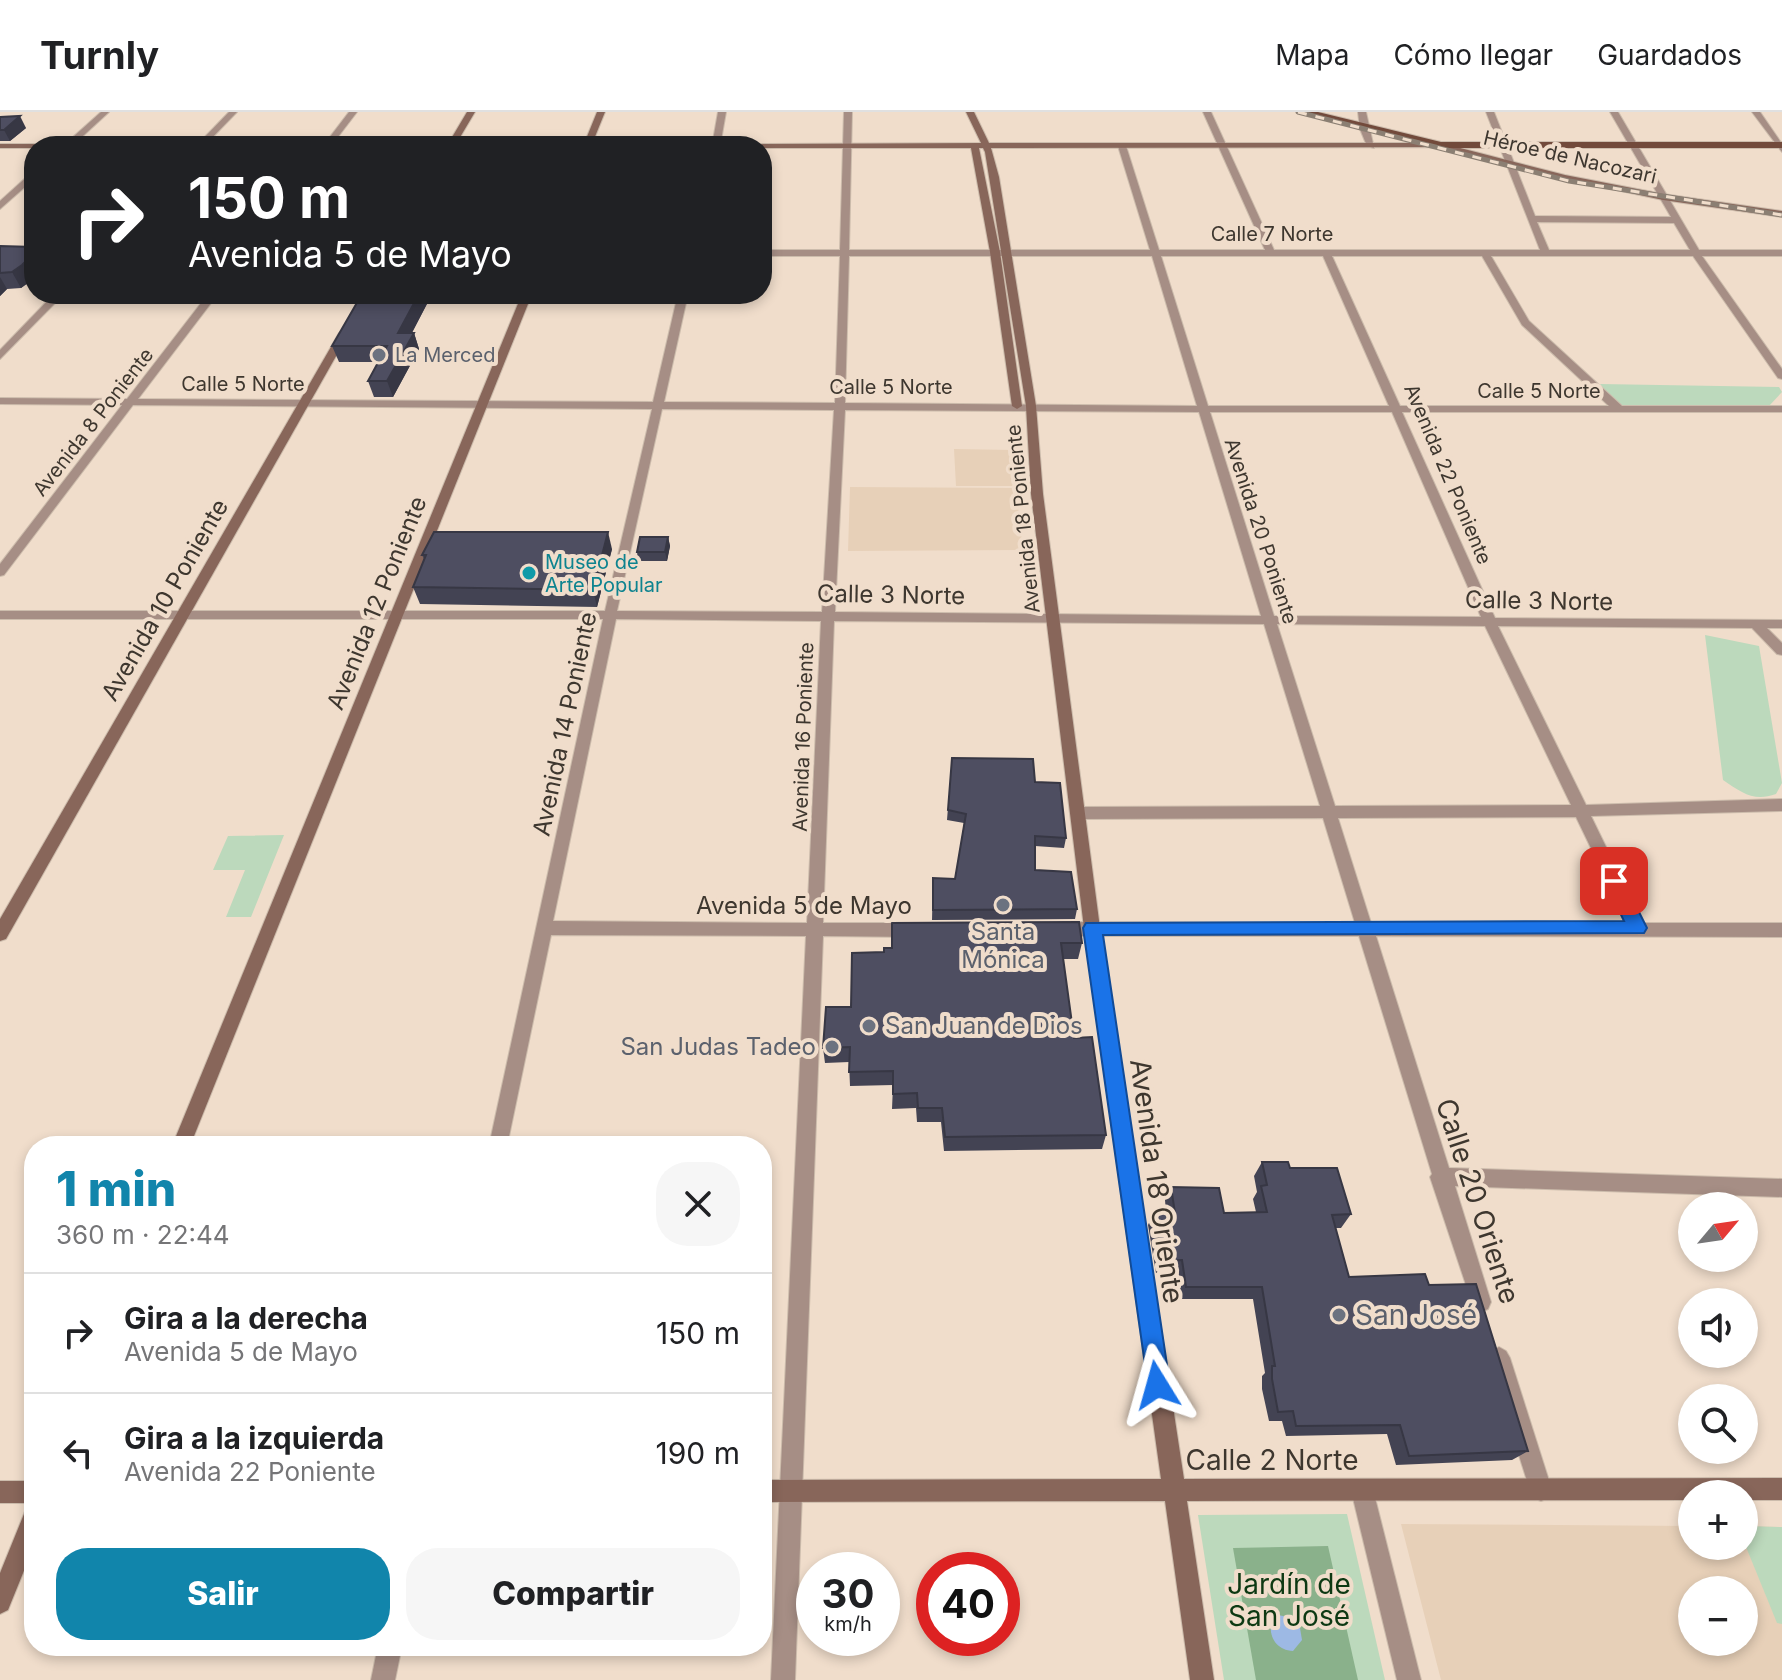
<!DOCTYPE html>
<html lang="es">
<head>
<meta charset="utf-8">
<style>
  :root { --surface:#fff; --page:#f6f6f6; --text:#202124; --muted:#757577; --line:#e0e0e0; --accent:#1185ab }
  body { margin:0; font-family:Inter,sans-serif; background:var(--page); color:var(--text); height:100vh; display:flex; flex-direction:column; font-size:30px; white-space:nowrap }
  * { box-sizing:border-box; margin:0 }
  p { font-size:26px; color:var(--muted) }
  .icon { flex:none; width:44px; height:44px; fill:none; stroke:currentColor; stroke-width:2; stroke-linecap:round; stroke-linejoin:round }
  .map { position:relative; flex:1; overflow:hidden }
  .side { position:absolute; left:24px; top:1024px; width:748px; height:520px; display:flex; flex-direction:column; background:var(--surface); border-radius:32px; box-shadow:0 4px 12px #0003 }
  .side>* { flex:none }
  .banner { position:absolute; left:24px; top:24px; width:748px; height:168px; border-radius:32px; box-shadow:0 4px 12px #0003; background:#202124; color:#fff; overflow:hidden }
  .needle { width:52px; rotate:61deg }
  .buttons { position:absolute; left:1678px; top:1080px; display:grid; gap:16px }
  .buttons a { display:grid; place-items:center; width:80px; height:80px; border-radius:50%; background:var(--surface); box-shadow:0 4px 12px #0003; font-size:40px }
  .speed { position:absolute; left:796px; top:1440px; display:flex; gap:16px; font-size:40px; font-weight:700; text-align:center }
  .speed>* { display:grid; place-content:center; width:104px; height:104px; border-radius:50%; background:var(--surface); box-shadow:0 4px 12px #0003; line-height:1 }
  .speed small { font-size:20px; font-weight:400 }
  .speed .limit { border:12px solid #d22; background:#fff; color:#111 }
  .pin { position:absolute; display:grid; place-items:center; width:68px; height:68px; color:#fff; margin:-34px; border-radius:16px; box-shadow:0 4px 12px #0006 }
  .me { position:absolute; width:88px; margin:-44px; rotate:352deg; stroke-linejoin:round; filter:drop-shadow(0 0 6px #0008) }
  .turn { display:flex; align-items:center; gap:28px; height:168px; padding:0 32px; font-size:36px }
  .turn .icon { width:104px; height:104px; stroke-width:2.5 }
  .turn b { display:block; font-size:56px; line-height:68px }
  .round { display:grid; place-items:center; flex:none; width:84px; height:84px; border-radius:32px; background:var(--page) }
  .head { display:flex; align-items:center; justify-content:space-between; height:136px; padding:0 32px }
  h1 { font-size:48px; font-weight:800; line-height:60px; color:var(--accent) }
  .button { display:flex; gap:16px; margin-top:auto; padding:16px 32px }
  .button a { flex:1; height:92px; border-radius:32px; background:var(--accent); color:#fff; font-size:32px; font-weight:800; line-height:92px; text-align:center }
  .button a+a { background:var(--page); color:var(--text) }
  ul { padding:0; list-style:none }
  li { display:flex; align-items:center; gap:24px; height:120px; padding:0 32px; border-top:2px solid var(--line) }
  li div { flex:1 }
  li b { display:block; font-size:30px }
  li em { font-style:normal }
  header { display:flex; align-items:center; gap:48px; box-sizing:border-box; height:112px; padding:0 40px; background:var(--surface); border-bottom:2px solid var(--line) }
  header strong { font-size:38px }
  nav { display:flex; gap:44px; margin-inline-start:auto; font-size:28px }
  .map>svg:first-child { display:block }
</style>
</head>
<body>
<header>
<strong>Turnly</strong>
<nav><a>Mapa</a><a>Cómo llegar</a><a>Guardados</a></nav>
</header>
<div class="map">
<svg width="1782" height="1568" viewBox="0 0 1782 1568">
  <rect width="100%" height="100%" fill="#f0ddcb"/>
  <!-- built -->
  <g fill="#e7d0b8" fill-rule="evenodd">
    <path d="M954 337 1013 338 1017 374H956Z"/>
    <path d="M850 375 1016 376 1023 438 848 439Z"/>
    <path d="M1401 1412 1692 1414V1434H1744V1414L1782 1415V1568H1441ZM1692 1478H1744V1530H1692Z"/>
  </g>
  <!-- green -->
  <g fill="#bcd9bc">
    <path d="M1600 272 1779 275 1782 280 1769 294 1628 295 1617 292Z"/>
    <path d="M1705 523 1759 534 1782 671 1776 682C1754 690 1742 681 1723 668Z"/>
    <path d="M284 723 251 805H226L245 758H213L228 724Z"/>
    <path d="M1347 1402 1385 1568H1224L1198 1403Z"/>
    <path d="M1744 1414 1782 1415V1512L1777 1511 1744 1430Z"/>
  </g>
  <!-- forest -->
  <path fill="#8ab18b" d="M1328 1434 1358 1568H1256L1233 1436Z"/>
  <!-- water -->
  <path fill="#9db9e4" d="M1278 1503 1293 1506 1300 1516 1302 1528 1293 1539C1277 1538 1269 1526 1271 1511Z"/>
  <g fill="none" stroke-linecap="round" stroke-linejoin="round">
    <defs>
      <g id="street">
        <path d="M101 0H109L72 34H63Z"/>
        <path d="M229 0H237L204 34H196Z"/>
        <path d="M349 0H357L331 34H323Z"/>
        <path d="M718 0H726L720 34H712Z"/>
        <path d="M844 0H852L849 138H1150L1118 34 1122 32 1126 34 1159 138H1265L1203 0H1211L1274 138H1540L1486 0H1494L1535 104 1671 105 1610 0H1618L1699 138H1782V144H1702L1782 257V267L1778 266 1693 144H1491L1529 209 1622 294H1782V300H1402L1495 506 1782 508V516H1767L1782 531V543L1777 542 1752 516 1498 514 1586 693 1782 687V699L1591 704 1643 811H1782V825L1376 824 1449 1056 1782 1067V1085L1455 1074 1491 1190 1488 1197 1481 1200 1474 1197 1430 1065 1432 1062 1359 824H1060L1054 822 1052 817 1054 812 1060 810 1355 811 1323 706 1078 707 1070 701 1078 695 1320 694 1264 512 834 509 823 811H912L918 813 920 818 918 823 912 825 823 824 795 1568H771L806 824 551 823 507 1034H489L603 507H0V499H605L652 297 133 293 4 463 0 464V452L122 293 0 292V286L127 287 208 182H218L138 287 653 290 678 182H688L664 290 835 291 840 144H762V138H840ZM1537 110 1674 111 1690 138H1549ZM849 144H1152L1197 294 845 291ZM1161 144H1323L1389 294H1208ZM1332 144H1482L1522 213 1609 294H1400ZM662 297 834 298 822 500 617 499ZM845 298 1199 300 1261 504 835 500ZM1210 300H1392L1481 505 1274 504ZM616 507 821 509 807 811 553 809ZM1277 512 1485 514 1571 693 1335 694ZM1576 705 1627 811H1371L1338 706Z"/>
        <path d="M1358 0H1366L1374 36 1367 34 1360 17Z"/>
        <path d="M1752 0H1760L1782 32V40Z"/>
        <path d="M31 61H34V67L0 97V89Z"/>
        <path d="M54 182H64L0 247V238Z"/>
        <path d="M1499 1235 1506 1239 1510 1246 1552 1378 1549 1386 1541 1389 1533 1386 1530 1378 1488 1246 1492 1239Z"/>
        <path d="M1362 1367 1370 1370 1373 1378 1421 1568H1397L1351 1378 1354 1370Z"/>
        <path d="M378 1534H402L395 1568H371Z"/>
      </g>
      <g id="secondary">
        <path d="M467 0H475L456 32H584L597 0H605L592 32 618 34H34V36H0V32H448Z"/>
        <path d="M966 0H974L989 31H1441L1565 63 1663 82 1782 99V105L1663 88 1565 67 1441 35 991 36 999 65 1036 294 1043 382 1100 816 1184 1367 1782 1366V1388H1744V1382H1692V1388L1187 1389 1214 1568H1190L1165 1389 762 1390V1368L1161 1367 1084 816 1031 382 1026 294 985 40 983 36H979L1000 140 1022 294 1017 297 1012 294 990 140 971 36H762V34H758L762 32 981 31Z"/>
        <path d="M522 182H532L190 1034H172Z"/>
        <path d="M339 221 348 223 6 827 0 829V807Z"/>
        <rect x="0" y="1369" width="34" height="22"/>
        <path d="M34 1394V1434L8 1498 0 1502V1461L26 1397Z"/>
      </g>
      <path id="primary" d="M1302 0H1318L1441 30H1782V36H1441Z"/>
    </defs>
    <!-- street casing -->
    <use href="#street" stroke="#ccbcac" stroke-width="2"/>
    <!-- secondary casing -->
    <use href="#secondary" stroke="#ccbcac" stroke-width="2"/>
    <!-- primary casing -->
    <use href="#primary" stroke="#ccbcac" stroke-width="2"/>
    <!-- street -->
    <use href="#street" fill="#a68e85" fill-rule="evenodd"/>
    <!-- secondary -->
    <use href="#secondary" fill="#88665a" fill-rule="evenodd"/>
    <!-- primary -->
    <use href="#primary" fill="#724a3b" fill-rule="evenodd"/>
    <defs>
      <path id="rail" d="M1298 0 1569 69 1782 103"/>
    </defs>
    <!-- rail casing -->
    <use href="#rail" stroke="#8b7f73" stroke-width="5"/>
    <!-- rail -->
    <use href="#rail" stroke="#f0ddcb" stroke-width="3" stroke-dasharray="9" stroke-linecap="butt"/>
  </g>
  <!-- wall -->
  <g fill="#434353">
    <path d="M0 5 26 16 10 29H0Z"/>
    <path d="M0 134 31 169 21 176 7 177 0 184Z"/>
    <path d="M429 188 412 221H414L419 237 393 285H374L368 269 378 250H339L332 234Z"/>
    <path d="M668 425 670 434 667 449H638L637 440Z"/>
    <path d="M612 437 597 495 420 492 413 475 424 447 422 443Z"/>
    <path d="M952 646 1035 670 1066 726 1064 736 1035 734V758L1077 797 1075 807 932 808 933 766 955 767 964 711 947 708Z"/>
    <path d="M1082 831 1078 847H1063L1074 926 1106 1023 1102 1037 944 1039 941 1010H917L916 996 892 997 893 973 850 974 849 950 825 951 823 936 851 895 884 840V836Z"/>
    <path d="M1262 1050 1290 1056 1351 1102 1341 1116H1335L1349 1165 1429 1173 1528 1339 1512 1348 1396 1353 1387 1322 1286 1324 1282 1309H1269L1262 1277V1264L1265 1261 1253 1187H1180L1175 1160 1156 1161 1148 1113 1154 1100H1166L1165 1088 1171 1075 1224 1101 1256 1100 1253 1087 1257 1080 1254 1064Z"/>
  </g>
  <!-- shaded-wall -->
  <g fill="#373744">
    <path d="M20 4 26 16 10 29 4 18Z"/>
    <path d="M34 141V166L21 176 12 160Z"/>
    <path d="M0 165 7 177 0 184Z"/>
    <path d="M419 182H427L429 188 403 237 398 221Z"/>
    <path d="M414 221 419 237 393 285 387 269Z"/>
    <path d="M608 420 612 437 597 495 593 478Z"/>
    <path d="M668 425 670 434 667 449 665 440Z"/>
  </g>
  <!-- building -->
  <g fill="#4e4e61" stroke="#373744" stroke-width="2">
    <path d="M20 4 4 18H0V5Z"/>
    <path d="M0 134 34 135V141L22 153 12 160 0 161Z"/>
    <path d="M362 182H419L398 221H414L387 269H368L387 234H332Z"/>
    <path d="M434 420H608L593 478 413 475 426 443H422Z"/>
    <path d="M640 425H668L665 440H637Z"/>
    <path d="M952 646 1033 647 1035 670 1060 671 1066 726 1035 724V758L1071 760 1077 797 933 798V766L955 767 966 702 948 698Z"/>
    <path d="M1079 810 1082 831H1061L1074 926 1092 925 1106 1023 945 1025 942 996H918L917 981 893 982V959L849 960 850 935 823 936 826 895H851L852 841 884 840V836H892V811Z"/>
    <path d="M1262 1050H1288L1290 1056H1337L1351 1102 1332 1103 1349 1165 1425 1162 1429 1173 1476 1172 1528 1339 1409 1344 1400 1313 1296 1314 1293 1299 1278 1300 1272 1267V1254H1275L1262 1175H1186L1182 1148 1162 1149 1154 1100 1175 1101 1171 1075 1219 1076 1224 1101 1267 1100 1261 1074 1267 1073Z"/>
  </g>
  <!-- route -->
  <path fill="#1a73e8" stroke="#114b97" stroke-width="2" d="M1614 762 1621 764 1647 816 1644 821 1103 823 1170 1273 1166 1281 1157 1285 1149 1281 1083 816 1086 811 1624 809 1605 769Z"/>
  <!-- markers -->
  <g fill="#6b7280" stroke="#f0ddcb" stroke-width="3">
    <circle cx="379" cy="243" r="8"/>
    <circle cx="1003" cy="793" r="8"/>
    <circle cx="869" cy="914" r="8"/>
    <circle cx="832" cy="935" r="8"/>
    <circle cx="1339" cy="1203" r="8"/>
  </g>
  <circle fill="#0f9aa8" stroke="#f0ddcb" stroke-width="3" cx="529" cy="461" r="8"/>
  <g text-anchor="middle" stroke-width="8" stroke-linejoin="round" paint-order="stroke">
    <!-- far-street labels -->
    <g font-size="20" fill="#3e372f" stroke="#f0ddcb">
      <text transform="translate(1570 45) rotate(13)" y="7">Héroe de Nacozari</text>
      <text x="1272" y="129">Calle 7 Norte</text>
      <text x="243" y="279">Calle 5 Norte</text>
      <text x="891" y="282">Calle 5 Norte</text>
      <text x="1539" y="286">Calle 5 Norte</text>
      <text transform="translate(93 310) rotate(-52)" y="7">Avenida 8 Poniente</text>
      <text transform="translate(1448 362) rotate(67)" y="7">Avenida 22 Poniente</text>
      <text transform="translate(1023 407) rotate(-96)" y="7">Avenida 18 Poniente</text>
      <text transform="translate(1261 419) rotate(72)" y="7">Avenida 20 Poniente</text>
      <text transform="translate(803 625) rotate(-88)" y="7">Avenida 16 Poniente</text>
    </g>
    <!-- far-worship labels -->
    <g font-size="20" fill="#5b616d" stroke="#f0ddcb" text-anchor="start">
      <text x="395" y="250">La Merced</text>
    </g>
    <!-- far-culture labels -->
    <g font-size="20" fill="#0d838f" stroke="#f0ddcb" text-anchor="start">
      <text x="545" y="457">Museo de<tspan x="545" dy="23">Arte Popular</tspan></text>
    </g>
    <!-- street labels -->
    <g font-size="24" fill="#3e372f" stroke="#f0ddcb">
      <text transform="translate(891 483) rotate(1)" y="8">Calle 3 Norte</text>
      <text transform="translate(165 488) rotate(-60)" y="8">Avenida 10 Poniente</text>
      <text transform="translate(1539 489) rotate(1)" y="8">Calle 3 Norte</text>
      <text transform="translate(377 491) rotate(-68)" y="8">Avenida 12 Poniente</text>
      <text transform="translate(565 612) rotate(-78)" y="8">Avenida 14 Poniente</text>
      <text x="804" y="802">Avenida 5 de Mayo</text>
    </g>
    <!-- worship labels -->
    <g font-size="24" fill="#5b616d" stroke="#f0ddcb">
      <text x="1003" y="828">Santa<tspan x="1003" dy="28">Mónica</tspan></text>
      <text x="885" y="922" text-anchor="start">San Juan de Dios</text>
      <text x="816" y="943" text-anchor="end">San Judas Tadeo</text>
    </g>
    <!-- near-street labels -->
    <g font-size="28" fill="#3e372f" stroke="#f0ddcb">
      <text transform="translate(1157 1069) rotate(82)" y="10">Avenida 18 Oriente</text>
      <text transform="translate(1478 1089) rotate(72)" y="10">Calle 20 Oriente</text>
      <text x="1272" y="1358">Calle 2 Norte</text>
    </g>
    <!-- near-worship labels -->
    <g font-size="28" fill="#5b616d" stroke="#f0ddcb" text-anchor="start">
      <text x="1355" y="1213">San José</text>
    </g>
    <!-- near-park labels -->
    <g font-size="28" fill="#0d3913" stroke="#f0ddcb">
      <text x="1289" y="1482">Jardín de<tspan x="1289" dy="32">San José</tspan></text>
    </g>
  </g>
</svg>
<div class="buttons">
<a><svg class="needle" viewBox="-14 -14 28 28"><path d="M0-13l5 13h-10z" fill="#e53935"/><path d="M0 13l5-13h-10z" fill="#757577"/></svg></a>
<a><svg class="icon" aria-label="sound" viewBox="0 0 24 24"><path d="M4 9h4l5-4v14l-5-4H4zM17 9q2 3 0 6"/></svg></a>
<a><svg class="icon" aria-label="search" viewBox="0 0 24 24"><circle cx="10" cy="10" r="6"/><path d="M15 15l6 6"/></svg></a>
<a>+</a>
<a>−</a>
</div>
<div class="speed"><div>30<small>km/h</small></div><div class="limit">40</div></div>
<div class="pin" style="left:1614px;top:769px;background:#d93025"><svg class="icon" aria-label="arrive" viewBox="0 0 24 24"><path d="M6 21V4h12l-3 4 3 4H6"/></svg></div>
<svg class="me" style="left:1157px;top:1273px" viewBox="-20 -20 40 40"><path d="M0-17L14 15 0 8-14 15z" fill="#1a73e8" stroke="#fff" stroke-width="4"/></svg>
<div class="banner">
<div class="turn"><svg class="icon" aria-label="right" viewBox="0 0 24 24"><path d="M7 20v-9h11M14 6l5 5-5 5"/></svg><div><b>150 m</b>Avenida 5 de Mayo</div></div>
</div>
<section class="side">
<div class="head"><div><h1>1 min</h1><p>360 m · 22:44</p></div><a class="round"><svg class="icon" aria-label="close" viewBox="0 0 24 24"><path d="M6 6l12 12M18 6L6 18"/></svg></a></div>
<ul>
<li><svg class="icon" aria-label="right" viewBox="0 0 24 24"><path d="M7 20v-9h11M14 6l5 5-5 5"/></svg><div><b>Gira a la derecha</b><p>Avenida 5 de Mayo</p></div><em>150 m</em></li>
<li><svg class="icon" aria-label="left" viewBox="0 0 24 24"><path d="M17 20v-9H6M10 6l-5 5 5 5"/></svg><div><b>Gira a la izquierda</b><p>Avenida 22 Poniente</p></div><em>190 m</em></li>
</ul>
<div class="button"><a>Salir</a><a>Compartir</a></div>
</section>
</div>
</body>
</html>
